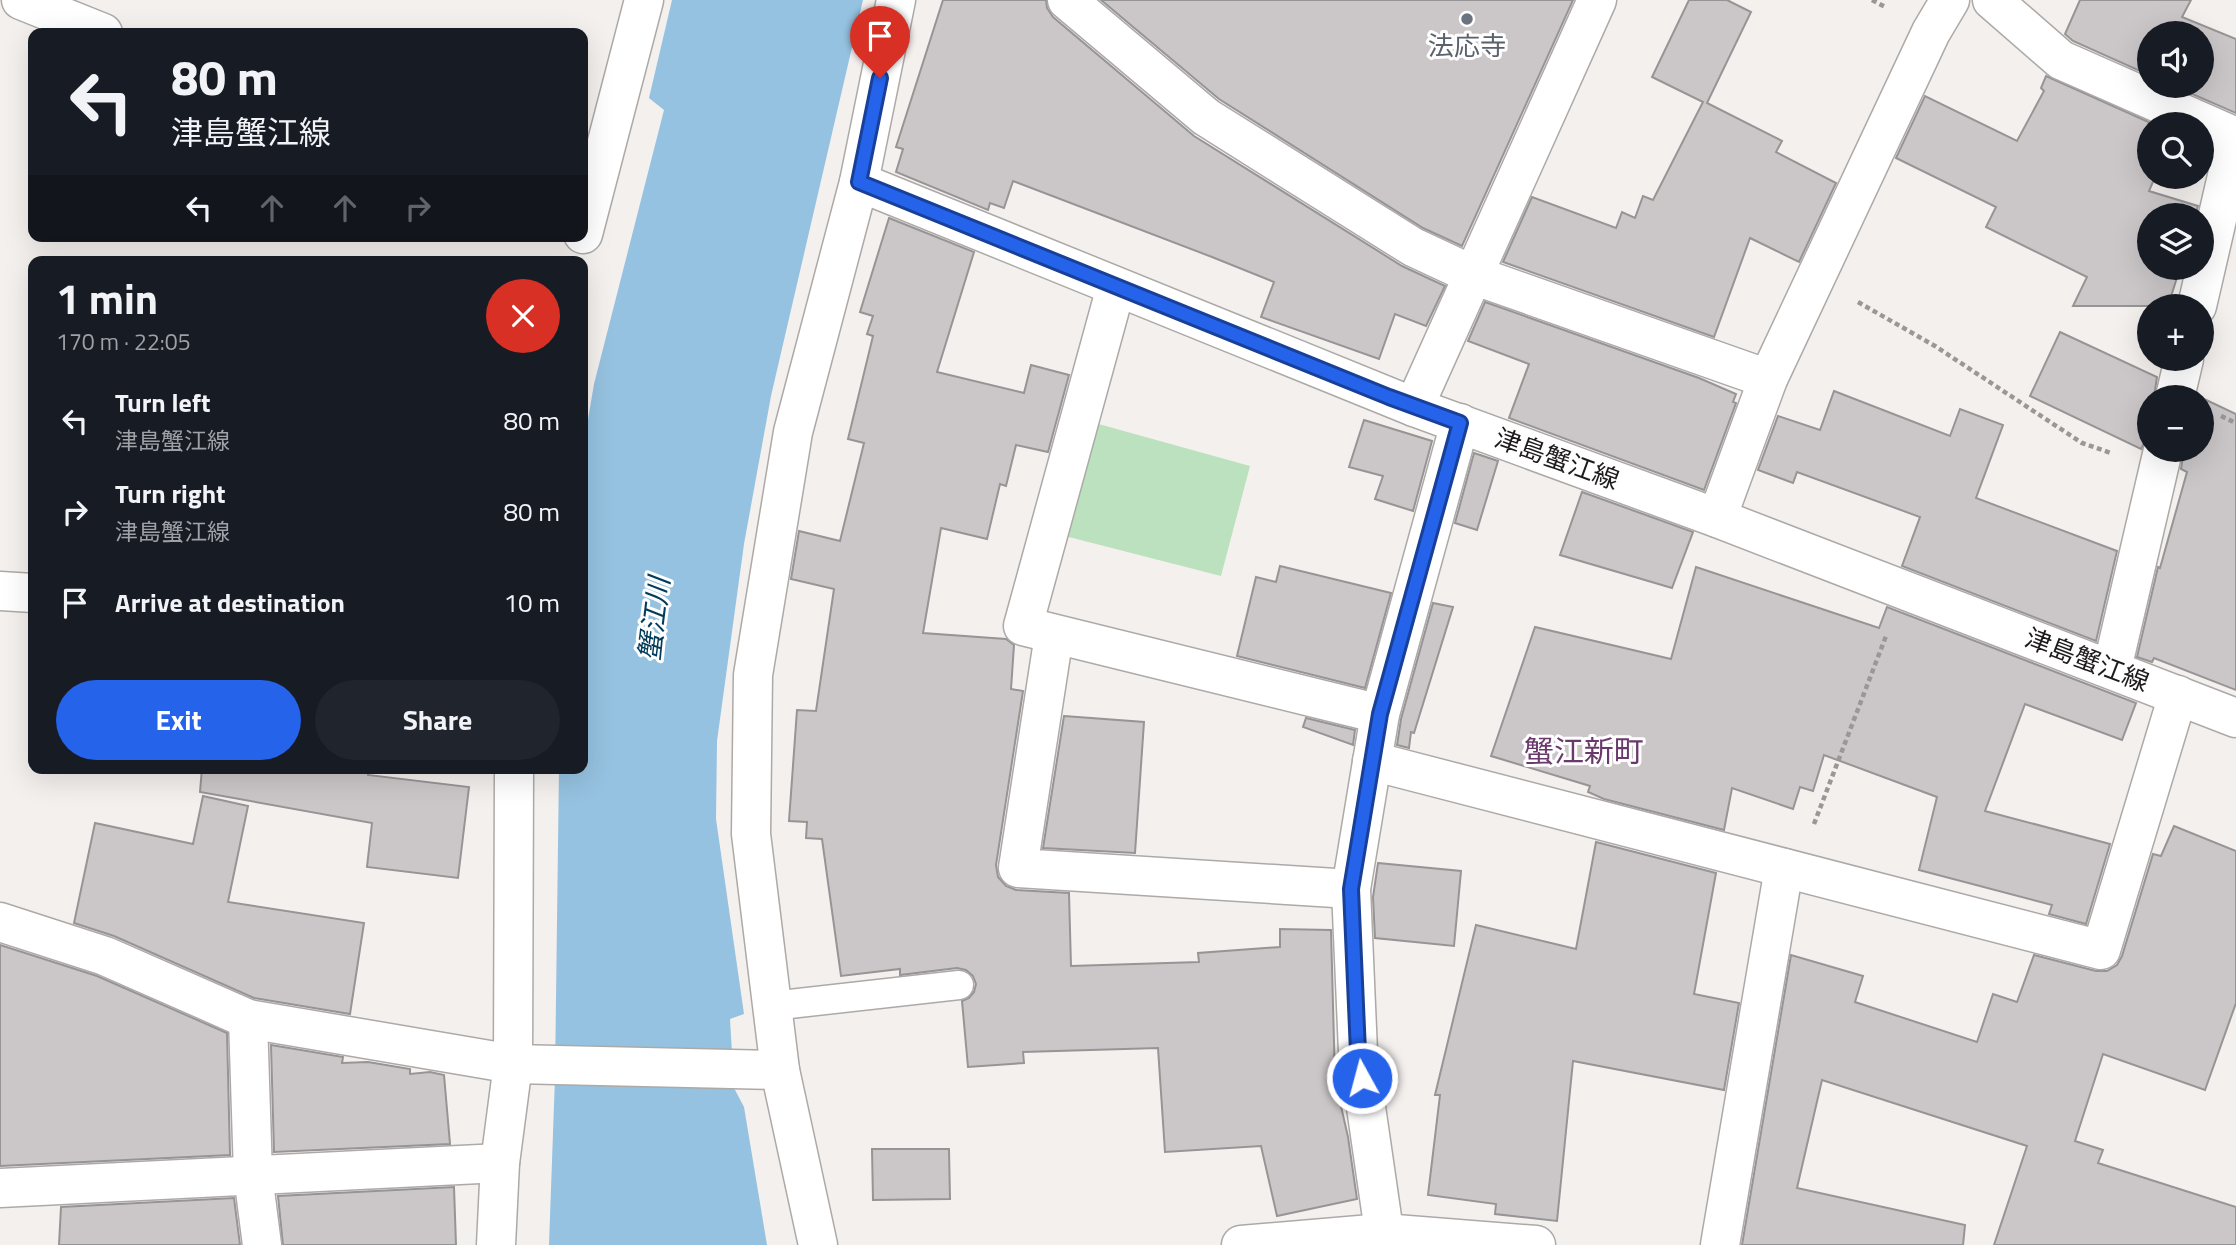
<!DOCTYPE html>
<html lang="en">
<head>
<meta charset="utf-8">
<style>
  :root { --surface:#171b24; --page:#20242c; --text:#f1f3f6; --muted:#9ea1a6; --accent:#2563eb }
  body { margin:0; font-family:"Titillium Web","Noto Sans JP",sans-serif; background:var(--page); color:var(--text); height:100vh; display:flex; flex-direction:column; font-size:26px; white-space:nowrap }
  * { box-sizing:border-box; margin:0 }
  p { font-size:23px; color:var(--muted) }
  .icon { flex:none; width:38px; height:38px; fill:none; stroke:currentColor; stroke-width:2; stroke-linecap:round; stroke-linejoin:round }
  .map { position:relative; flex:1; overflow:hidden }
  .details { position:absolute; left:28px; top:256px; width:560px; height:518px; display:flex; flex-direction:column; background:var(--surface); border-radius:14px; box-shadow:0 7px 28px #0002 }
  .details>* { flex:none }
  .banner { position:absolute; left:28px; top:28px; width:560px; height:214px; border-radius:14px; box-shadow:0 7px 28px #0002; background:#171b24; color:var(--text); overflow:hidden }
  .controls { position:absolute; left:2137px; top:21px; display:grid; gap:14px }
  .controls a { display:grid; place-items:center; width:77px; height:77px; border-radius:50%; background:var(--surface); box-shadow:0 7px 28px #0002; font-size:35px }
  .pin { position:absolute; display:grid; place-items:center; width:60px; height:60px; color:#fff; margin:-72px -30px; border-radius:50% 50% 50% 0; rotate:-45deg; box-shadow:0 0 7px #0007 }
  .pin .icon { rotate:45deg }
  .me { position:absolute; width:77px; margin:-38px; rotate:353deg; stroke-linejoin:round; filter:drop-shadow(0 0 5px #0008) }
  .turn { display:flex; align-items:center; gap:24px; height:147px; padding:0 28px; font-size:32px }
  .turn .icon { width:91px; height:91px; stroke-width:2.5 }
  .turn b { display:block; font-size:49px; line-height:60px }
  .lanes { display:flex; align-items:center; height:66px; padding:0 28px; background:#0003; justify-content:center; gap:35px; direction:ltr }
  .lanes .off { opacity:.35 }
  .round { display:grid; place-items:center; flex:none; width:74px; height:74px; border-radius:37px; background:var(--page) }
  .head { display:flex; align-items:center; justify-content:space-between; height:119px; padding:0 28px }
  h1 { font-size:42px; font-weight:700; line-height:52px }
  .cta { display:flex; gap:14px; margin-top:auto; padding:14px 28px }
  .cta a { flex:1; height:80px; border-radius:42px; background:var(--accent); color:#fff; font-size:28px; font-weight:700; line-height:80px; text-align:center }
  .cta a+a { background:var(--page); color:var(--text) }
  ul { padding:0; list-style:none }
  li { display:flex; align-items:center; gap:21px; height:91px; padding:0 28px }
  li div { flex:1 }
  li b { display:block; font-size:26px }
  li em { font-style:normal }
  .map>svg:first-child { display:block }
</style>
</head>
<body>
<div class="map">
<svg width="2236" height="1245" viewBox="0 0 2236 1245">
  <rect width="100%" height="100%" fill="#f4f0ee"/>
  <!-- green -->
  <path fill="#bce1bf" d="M1095 423 1250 466 1221 576 1061 535Z"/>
  <!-- water -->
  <path fill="#95c2e0" d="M672 0H863L771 396 744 544 717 741 716 819 744 1014 730 1019 734 1088 744 1107 767 1245H549L555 1077 559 768H583V449L594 384 664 110 649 98Z"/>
  <!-- building -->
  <g fill="#cbc7c9" stroke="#979496" stroke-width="2">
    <path d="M943 0H1046L1047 8 1053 17 1194 136 1402 266 1445 286 1426 326 1395 314 1379 359 1261 317 1274 282 1212 257 1013 181 1004 208 990 203 988 210 896 172 903 149 896 147Z"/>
    <path d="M1101 0H1573L1462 246 1423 228 1219 99Z"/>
    <path d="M1689 0H1727L1751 12 1707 103 1782 141 1776 152 1836 183 1799 262 1750 238 1714 337 1503 262 1532 197 1616 228 1622 212 1635 218 1643 196 1653 200 1703 102 1652 77Z"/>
    <path d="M2080 0H2191L2182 17 2236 39V113L2174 86H2202V33H2149V75L2073 41 2065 34Z"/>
    <path d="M2046 76 2153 124H2149V177H2155L2149 191 2198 206 2195 215H2149V268H2180L2168 306H2073L2087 277 1986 227 1996 207 1896 158 1925 96 2017 141 2044 91 2041 88Z"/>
    <path d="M889 218 974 252 937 372 1024 393 1031 365 1069 375 1048 452 1016 445 1006 486 1000 484 987 539 941 528 923 633 1006 639 1014 645 1011 689 1023 691 996 865 998 877 1006 886 1016 890 1069 893 1071 966 1199 962 1198 953 1280 947V929L1331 930 1335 1080 1348 1137 1357 1199 1277 1216 1261 1146 1165 1152 1158 1048 1023 1052 1024 1063 968 1067 962 1001 969 998 974 992 976 984 973 976 966 970 957 968 900 975V969L841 976 822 839 806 838 807 822 789 821 797 710 816 711 834 589 791 579 799 531 840 541 864 443 848 439 873 336 867 334 873 316 860 312Z"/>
    <path d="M1485 302 1699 378 1736 394 1733 402 1736 403 1704 490 1509 418 1529 364 1468 341Z"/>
    <path d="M2060 332 2157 377 2154 397H2149V434L2141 449 2030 396Z"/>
    <path d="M1834 391 1950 436 1960 409 2003 425 1976 498 2117 551 2096 641 1902 566 1920 517 1797 472 1793 483 1758 470 1778 416 1820 430Z"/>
    <path d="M2202 398 2236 414V690L2154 658 2152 662 2137 657 2158 567 2160 568 2187 472 2181 469 2184 450H2202Z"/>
    <path d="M1364 420 1432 441 1413 511 1375 499 1383 476 1349 467Z"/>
    <path d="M1474 453 1498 461 1477 530 1455 523Z"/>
    <path d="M1582 492 1693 532 1672 588 1560 555Z"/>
    <path d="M1280 566 1391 593 1365 688 1237 656 1256 577 1276 582Z"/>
    <path d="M1696 567 1879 628 1887 607 2136 703 2122 740 2025 704 1985 811 2110 844 2086 924 2049 914 2052 905 1919 870 1937 797 1824 755 1813 791 1800 787 1793 809 1732 788 1724 830 1604 799 1588 792 1590 786 1491 756 1535 627 1671 659Z"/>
    <path d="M1433 603 1453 607 1414 733 1411 732 1409 748 1397 745 1401 719Z"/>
    <path d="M1064 716 1144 722 1135 853 1043 848Z"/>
    <path d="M1306 718 1355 730 1353 745 1303 727Z"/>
    <path d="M202 768H369L368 775 469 787 458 878 367 867 372 823 200 792Z"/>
    <path d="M203 796 248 806 228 902 364 923 350 1014 254 998 114 936 74 923 95 823 193 844Z"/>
    <path d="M2174 826 2236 851V1003L2205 1090 2103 1054 2075 1141 2103 1150 2098 1163 2236 1207V1245H1994L2027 1146 1822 1080 1797 1188 1965 1225 1963 1245H1742L1791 955 1863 976 1855 1002 1977 1042 1993 994 2017 1002 2034 955 2096 971H2107L2117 965 2122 956 2153 854 2161 856Z"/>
    <path d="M1596 842 1716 873 1694 994 1739 1003 1724 1090 1573 1061 1557 1221 1495 1214 1496 1204 1428 1195 1440 1095H1435L1476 925 1576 949Z"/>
    <path d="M1378 863 1461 871 1454 946 1375 938 1373 897Z"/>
    <path d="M0 945 97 976 227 1033 230 1155 0 1166Z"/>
    <path d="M271 1045 343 1057 342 1063 368 1062 410 1069V1074L430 1072 444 1075 450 1144 274 1152Z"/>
    <path d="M872 1149H949L950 1199 873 1200Z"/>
    <path d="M454 1187 456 1245H283L278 1196Z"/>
    <path d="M234 1198 240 1245H59L61 1207Z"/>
  </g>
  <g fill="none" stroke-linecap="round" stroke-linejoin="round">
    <defs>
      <path id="lane" d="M772 1006 959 985"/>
      <g id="street">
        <path d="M21 0 103 33"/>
        <path d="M1067 0 1206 117 1413 247 1473 275 1768 379"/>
        <path d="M1992 0 2061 60 2236 137"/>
        <path d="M583 234 644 0"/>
        <path d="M1116 287 1023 626 1380 714"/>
        <path d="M2197 306 2236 137"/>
        <path d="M2175 397 2184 359"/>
        <path d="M1414 407 1597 0"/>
        <path d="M1717 518 1768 379 1931 32 1950 0"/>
        <path d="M0 591 33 593"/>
        <path d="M1054 635 1018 868 1351 889"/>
        <path d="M2112 669 2163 450"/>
        <path d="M1372 761 2101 950 2178 695"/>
        <path d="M0 922 105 956 248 1019 513 1064 780 1070"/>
        <path d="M248 1019 253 1175 262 1245"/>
        <path d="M0 1188 500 1163"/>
        <path d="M496 1245 500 1163 513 1064 514 768"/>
        <path d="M818 1245 780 1070 751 834 753 675 793 432 859 182"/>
        <path d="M1241 1245 1383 1233 1536 1245"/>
        <path d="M1386 1245 1358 1052 1351 889 1380 714 1460 423"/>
        <path d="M1720 1245 1784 868"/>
      </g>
      <path id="secondary" d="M896 0 859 182 1414 407 1717 518 2236 718"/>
    </defs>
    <!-- lane casing -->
    <use href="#lane" stroke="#ada9a7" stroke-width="31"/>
    <!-- street casing -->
    <use href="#street" stroke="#ada9a7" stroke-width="41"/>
    <!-- secondary casing -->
    <use href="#secondary" stroke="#ada9a7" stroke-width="41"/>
    <!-- path -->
    <g stroke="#9a9796" stroke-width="4.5" stroke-dasharray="5 3.5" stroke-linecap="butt">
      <path d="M1872 0 1887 8"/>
      <path d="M1858 302 1935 346 2082 443 2111 453"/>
      <path d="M2221 416 2236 423"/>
      <path d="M1814 824 1886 636"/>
    </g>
    <!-- lane -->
    <use href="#lane" stroke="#fff" stroke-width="28"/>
    <!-- street -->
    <use href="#street" stroke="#fff" stroke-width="38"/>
    <!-- secondary -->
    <use href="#secondary" stroke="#fff" stroke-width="38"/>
  </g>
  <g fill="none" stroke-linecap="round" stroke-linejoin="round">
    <defs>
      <path id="route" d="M880 78 859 182 1389 397 1460 423 1380 714 1351 889 1358 1052 1362 1078"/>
    </defs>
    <!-- route casing -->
    <use href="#route" stroke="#184099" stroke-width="18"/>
    <!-- route -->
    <use href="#route" stroke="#2563eb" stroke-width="12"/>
  </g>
  <!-- markers -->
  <circle fill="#6b7280" stroke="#fffefe" stroke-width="2.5" cx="1467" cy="19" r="7"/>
  <g text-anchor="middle" stroke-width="6" stroke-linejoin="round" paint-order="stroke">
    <!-- worship labels -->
    <g font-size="26" fill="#5b616d" stroke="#fffefe">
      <text x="1467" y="55">法応寺</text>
    </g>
    <!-- street labels -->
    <g font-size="26" fill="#1d1b1b" stroke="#fffefe">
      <text transform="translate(1557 459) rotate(20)" y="9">津島蟹江線</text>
      <text transform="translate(2087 660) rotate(21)" y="9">津島蟹江線</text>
    </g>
    <!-- water labels -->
    <g font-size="28" font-style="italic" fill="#003b59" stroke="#fffefe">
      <text transform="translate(654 619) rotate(-83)" y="10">蟹江川</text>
    </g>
    <!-- quarter labels -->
    <g font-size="30" fill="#6a396b" stroke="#fffefe">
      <text x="1584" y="762">蟹江新町</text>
    </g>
  </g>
</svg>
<div class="controls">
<a><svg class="icon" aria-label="sound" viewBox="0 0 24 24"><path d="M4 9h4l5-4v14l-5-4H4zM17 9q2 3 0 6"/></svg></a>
<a><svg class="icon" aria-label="search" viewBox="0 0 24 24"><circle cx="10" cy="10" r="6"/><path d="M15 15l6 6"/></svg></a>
<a><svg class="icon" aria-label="layers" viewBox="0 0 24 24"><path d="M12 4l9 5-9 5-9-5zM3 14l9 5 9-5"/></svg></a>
<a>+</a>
<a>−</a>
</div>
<div class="pin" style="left:880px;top:78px;background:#d93025"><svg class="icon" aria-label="arrive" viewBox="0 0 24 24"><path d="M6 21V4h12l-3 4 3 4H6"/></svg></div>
<svg class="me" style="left:1362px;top:1078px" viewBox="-20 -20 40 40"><circle r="17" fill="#2563eb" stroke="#fff" stroke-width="3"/><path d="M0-11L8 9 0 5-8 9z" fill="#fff"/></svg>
<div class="banner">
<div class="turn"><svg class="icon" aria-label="left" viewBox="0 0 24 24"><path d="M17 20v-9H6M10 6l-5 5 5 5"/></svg><div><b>80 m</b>津島蟹江線</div></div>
<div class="lanes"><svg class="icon" aria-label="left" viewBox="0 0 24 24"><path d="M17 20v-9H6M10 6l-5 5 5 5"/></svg><svg class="icon off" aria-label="ahead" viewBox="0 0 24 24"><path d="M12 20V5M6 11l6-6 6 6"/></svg><svg class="icon off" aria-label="ahead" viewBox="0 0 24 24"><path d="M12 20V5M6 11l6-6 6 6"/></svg><svg class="icon off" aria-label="right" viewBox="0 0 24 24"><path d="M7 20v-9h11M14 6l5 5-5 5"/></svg></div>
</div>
<section class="details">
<div class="head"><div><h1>1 min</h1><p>170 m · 22:05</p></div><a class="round" style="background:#d93025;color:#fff"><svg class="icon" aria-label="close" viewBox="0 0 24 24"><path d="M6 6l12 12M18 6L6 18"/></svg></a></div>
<ul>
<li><svg class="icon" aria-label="left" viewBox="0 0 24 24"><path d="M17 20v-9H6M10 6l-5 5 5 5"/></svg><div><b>Turn left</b><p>津島蟹江線</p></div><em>80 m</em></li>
<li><svg class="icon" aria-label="right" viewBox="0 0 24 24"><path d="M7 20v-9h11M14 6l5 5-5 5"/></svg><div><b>Turn right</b><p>津島蟹江線</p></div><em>80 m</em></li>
<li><svg class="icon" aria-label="arrive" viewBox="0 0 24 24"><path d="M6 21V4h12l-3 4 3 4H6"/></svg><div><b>Arrive at destination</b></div><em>10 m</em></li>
</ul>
<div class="cta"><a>Exit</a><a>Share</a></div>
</section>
</div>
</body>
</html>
